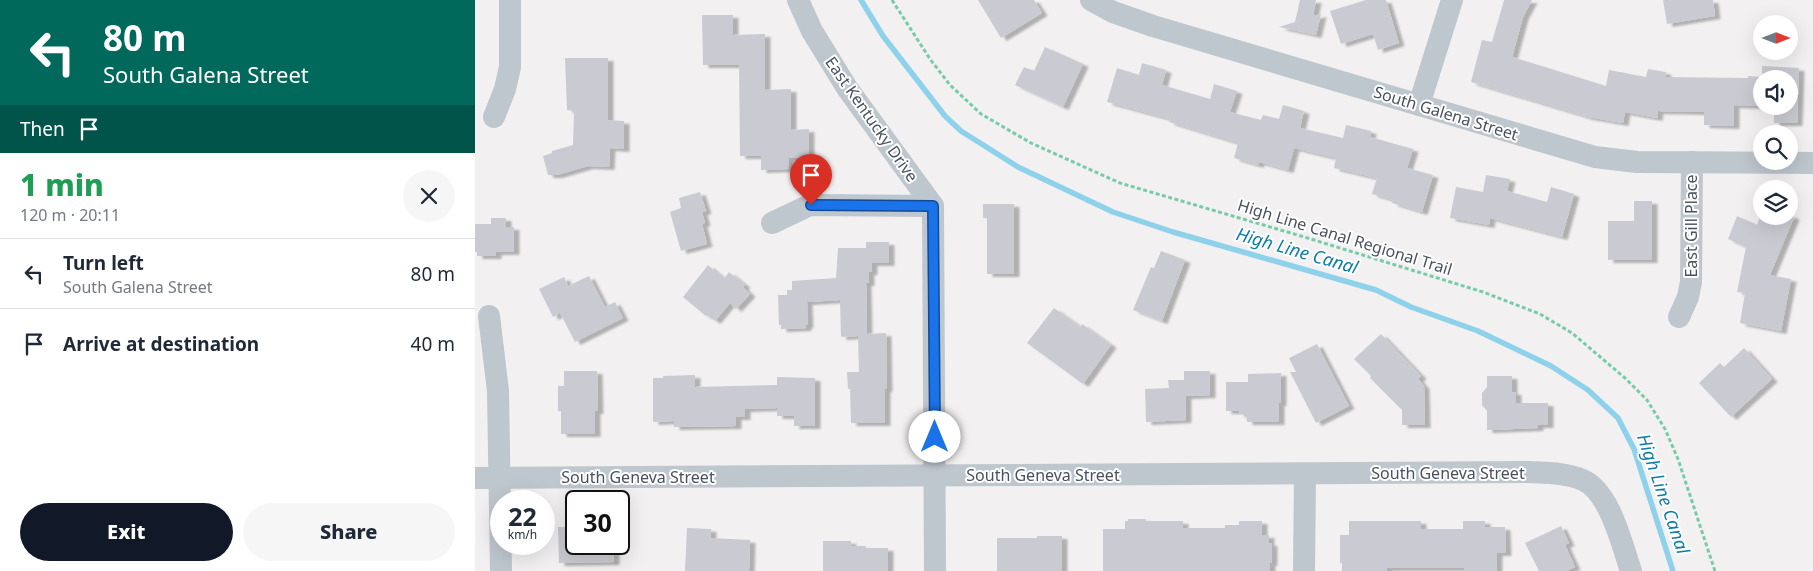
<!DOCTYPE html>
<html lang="en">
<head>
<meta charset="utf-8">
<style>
  :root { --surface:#fff; --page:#f6f6f7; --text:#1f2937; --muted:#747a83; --line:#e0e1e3; --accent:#111827 }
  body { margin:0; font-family:"Noto Sans",sans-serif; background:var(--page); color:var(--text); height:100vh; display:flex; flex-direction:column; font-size:19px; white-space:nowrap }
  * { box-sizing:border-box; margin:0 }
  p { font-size:16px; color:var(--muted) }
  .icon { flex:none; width:28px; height:28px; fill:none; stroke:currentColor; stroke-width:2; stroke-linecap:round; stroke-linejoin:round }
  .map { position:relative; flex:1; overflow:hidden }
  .sheet { display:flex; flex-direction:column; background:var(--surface); width:475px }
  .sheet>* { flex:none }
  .guide { background:#00695c; color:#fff; overflow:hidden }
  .needle { width:32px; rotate:90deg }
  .fabs { position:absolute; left:1278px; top:15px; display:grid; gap:10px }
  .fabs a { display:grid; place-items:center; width:45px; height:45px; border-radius:50%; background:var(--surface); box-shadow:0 5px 20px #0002; font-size:25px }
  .speed { position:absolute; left:15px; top:490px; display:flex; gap:10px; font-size:25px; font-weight:700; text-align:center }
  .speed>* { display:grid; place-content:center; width:65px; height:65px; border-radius:50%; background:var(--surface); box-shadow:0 5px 20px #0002; line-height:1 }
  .speed small { font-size:12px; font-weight:400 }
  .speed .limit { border:2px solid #111; border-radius:8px; background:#fff; color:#111 }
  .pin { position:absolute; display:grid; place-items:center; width:42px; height:42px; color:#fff; margin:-51px -21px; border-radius:50% 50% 50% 0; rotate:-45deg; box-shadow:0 0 5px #0007 }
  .pin .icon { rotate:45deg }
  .me { position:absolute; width:55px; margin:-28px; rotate:0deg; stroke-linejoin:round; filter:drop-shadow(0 0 4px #0008) }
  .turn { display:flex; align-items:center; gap:18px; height:105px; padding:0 20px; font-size:22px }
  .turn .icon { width:65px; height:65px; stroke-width:2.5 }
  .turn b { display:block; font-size:35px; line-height:42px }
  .then { display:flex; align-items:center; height:48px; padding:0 20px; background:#0003; gap:10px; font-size:19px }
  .round { display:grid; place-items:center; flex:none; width:52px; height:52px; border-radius:26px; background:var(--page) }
  .summary { display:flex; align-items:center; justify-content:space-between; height:85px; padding:0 20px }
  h1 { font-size:30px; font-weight:800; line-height:38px; color:#1e9e55 }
  .primary-button { display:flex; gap:10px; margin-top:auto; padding:10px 20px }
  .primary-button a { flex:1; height:58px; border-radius:30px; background:var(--accent); color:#fff; font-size:20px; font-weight:800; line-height:58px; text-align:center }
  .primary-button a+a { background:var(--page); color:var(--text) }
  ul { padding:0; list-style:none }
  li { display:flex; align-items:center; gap:15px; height:70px; padding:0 20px; border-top:1px solid var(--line) }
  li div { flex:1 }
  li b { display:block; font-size:19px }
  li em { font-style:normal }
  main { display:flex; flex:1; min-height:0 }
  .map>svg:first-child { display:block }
</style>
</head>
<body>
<main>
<section class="sheet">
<div class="guide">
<div class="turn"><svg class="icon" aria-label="left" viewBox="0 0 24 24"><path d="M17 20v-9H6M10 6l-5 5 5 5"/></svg><div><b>80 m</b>South Galena Street</div></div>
<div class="then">Then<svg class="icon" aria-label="arrive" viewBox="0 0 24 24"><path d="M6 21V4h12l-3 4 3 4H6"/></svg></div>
</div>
<div class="summary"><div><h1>1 min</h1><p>120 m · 20:11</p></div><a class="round"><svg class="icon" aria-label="close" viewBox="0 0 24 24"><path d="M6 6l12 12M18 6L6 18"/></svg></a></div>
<ul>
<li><svg class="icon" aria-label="left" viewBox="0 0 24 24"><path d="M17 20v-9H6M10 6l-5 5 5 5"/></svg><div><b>Turn left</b><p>South Galena Street</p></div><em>80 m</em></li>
<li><svg class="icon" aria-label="arrive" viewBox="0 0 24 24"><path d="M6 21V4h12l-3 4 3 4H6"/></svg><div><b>Arrive at destination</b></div><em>40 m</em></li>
</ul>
<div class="primary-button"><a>Exit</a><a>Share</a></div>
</section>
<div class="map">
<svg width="1338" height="571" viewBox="0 0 1338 571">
  <defs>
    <filter id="shadow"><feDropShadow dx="5.5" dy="3" stdDeviation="1" flood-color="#0004"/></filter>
  </defs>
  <rect width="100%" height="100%" fill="#f2f0f0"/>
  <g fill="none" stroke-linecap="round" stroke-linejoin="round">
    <!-- stream -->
    <path stroke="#8dd1eb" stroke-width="5.5" d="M386 0 408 36 470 116 486 131 543 167 638 212 698 232 901 290 936 307 1003 331 1076 366 1113 390 1143 418 1159 449 1198 571"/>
  </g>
  <!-- building -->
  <g fill="#cacbd2" filter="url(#shadow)">
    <path d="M503 0H559L567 13 526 38Z"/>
    <path d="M825 0H841L838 16 846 14 841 35 804 27 820 22Z"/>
    <path d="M891 0H911L924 43 903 50 898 34 866 44 855 11Z"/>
    <path d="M1029 0H1057L1048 17 1037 57 1131 86 1134 70 1171 77 1173 69 1191 72 1190 77 1273 78V76L1287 77V66L1324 68 1322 123H1299V106H1314V79H1286V106L1259 105V126L1229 125V112L1183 111 1182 118 1150 112 1148 123 1113 117 996 82 1007 40 1017 42Z"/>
    <path d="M1188 0H1238L1240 16 1192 24Z"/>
    <path d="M227 15H258V35L290 34V90L316 89V130L334 129V158H313L314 169 286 170V156H265L264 65H228Z"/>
    <path d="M570 47 608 64 588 107 540 85 549 67 559 71Z"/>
    <path d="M90 58H133V120L149 121V149L135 148 134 167 113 166 82 175H73L68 156 77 153V151L98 145 99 111 92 110Z"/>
    <path d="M667 63 691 70 687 85 735 99 739 84 762 91 755 112 786 120 788 115 804 119 808 105 829 111 825 128 868 138 871 125 896 131 895 137 938 149 932 168 958 175 947 212 917 203 918 200 897 194 902 178 859 168 861 158 819 148 813 170 784 162 783 165 759 158 763 143 694 122 695 119 632 102 642 68 664 75Z"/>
    <path d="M1011 175 1035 179 1032 191 1072 202 1076 187 1099 194 1087 237 1015 218 1014 225 975 218 981 187 1008 192Z"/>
    <path d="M225 192 231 211 227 212 230 223 227 224 232 244 206 251 195 212 206 208 204 198Z"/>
    <path d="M1159 201H1177V260H1133V221H1159Z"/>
    <path d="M508 204H539V274H512V218H508Z"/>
    <path d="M1286 214V216H1314V214L1319 217 1295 275 1316 279 1306 331 1265 323 1270 293 1262 292 1271 247 1253 239 1262 216 1282 225Z"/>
    <path d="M16 218H31V227H39V252H21V256H2V252H0V224H16Z"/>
    <path d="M391 242H414V263H397V272H394V283H391L392 334 411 333 412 389H410V423H376L375 389H373L372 372H384L383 336 366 337 365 300 332 302 333 325H331V328L306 329V325H304L303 295H312V290H317V281L361 278 363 248H391Z"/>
    <path d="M686 251 710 260 687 321 658 310 676 267 679 268Z"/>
    <path d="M233 265 249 279 254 272 270 285 268 287 275 294 261 309 255 303 240 321 232 315 231 316 208 297Z"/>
    <path d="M114 276 130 307 140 302 148 318 100 342 85 313 78 317 64 289 89 277 93 286Z"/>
    <path d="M579 308 605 327 607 324 636 345 608 384 552 343Z"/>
    <path d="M906 334 946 376 943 379 949 386 950 425H927V410L895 378 896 376 879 359Z"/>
    <path d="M842 344 874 406 841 423 815 372H821L814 358Z"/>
    <path d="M1269 348 1297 379 1256 417 1224 383 1245 363 1249 367Z"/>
    <path d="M89 371H122L123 411H120V434H86V411H83V386H89Z"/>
    <path d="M709 371H735V395L711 396V420L671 422 670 389 694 388 693 380H709Z"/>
    <path d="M806 373V403H804V422H772L771 414H764V411H751V382H773V374Z"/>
    <path d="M220 375V387L302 385V377L340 378V426H319V416H302V408L270 409V417H261V426L199 427V421L178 422V378H188V376Z"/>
    <path d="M1012 376H1037V392H1041V403H1073V425H1063V428L1012 430V411L1007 405V393L1012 387Z"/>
    <path d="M653 519H671V521H708V528H750V525H764V521H787V535H794V543H797V563H795V571H628V529H650V521H653Z"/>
    <path d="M874 521H946V529H988V521H1010V527H1030L1031 553H1022V571H989V568H912V571H867V563H865V535H874Z"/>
    <path d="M1086 526 1094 543 1090 545 1100 567 1091 571H1064L1050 543Z"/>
    <path d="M83 527H101V544H139V562L84 563Z"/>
    <path d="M212 528 236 529V538L275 540 274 571H210Z"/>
    <path d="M562 536H587V571H522V538H562Z"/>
    <path d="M348 541H376V546H391V548H413V571H348Z"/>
  </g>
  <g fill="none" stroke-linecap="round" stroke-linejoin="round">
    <!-- path -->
    <path stroke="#77cca8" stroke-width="3" stroke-dasharray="4 2.5" stroke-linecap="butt" d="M417 0 455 59 475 85 506 114 556 143 645 183 826 236 1008 292 1065 314 1097 333 1150 378 1172 400 1190 429 1203 459 1240 571"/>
    <!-- minor -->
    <g stroke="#bec6ce" stroke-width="22">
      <path d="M323 0 337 31 372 88 458 206 460 571"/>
      <path d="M616 0 638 12 678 26 1120 157 1162 162 1338 163"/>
      <path d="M944 105 977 0"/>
      <path d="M19 117 30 89 35 67V0"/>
      <path d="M297 223 335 205 458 206"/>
      <path d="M14 316 23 391 26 571"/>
      <path d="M1204 317 1213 297 1216 282 1217 162"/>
      <path d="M0 478 1054 472C1072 473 1092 473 1108 480 1135 492 1147 545 1156 571"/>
      <path d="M829 571 830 474"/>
    </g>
  </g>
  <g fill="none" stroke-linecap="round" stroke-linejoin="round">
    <defs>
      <path id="route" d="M336 205 458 206 460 437"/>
    </defs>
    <!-- route casing -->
    <use href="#route" stroke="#114b97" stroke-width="12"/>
    <!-- route -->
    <use href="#route" stroke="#1a73e8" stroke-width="9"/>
  </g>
  <g text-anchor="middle" stroke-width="4" stroke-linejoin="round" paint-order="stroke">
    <!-- street labels -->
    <g font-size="16" fill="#48515d" stroke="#fff">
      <text transform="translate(971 113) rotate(17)" y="6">South Galena Street</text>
      <text transform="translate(397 119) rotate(55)" y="6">East Kentucky Drive</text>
      <text transform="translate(1216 226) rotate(-90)" y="6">East Gill Place</text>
      <text transform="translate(870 237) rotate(17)" y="6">High Line Canal Regional Trail</text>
      <text x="973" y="479">South Geneva Street</text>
      <text x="568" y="481">South Geneva Street</text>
      <text x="163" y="483">South Geneva Street</text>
    </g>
    <!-- water labels -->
    <g font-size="18" font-style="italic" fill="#0e7ea9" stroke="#fff">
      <text transform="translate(822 251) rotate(16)" y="6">High Line Canal</text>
      <text transform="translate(1188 494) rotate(71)" y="6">High Line Canal</text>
    </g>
  </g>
</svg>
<div class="fabs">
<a><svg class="needle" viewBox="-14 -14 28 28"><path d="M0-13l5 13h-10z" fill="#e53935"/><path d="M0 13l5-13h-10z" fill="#747a83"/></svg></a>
<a><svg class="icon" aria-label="sound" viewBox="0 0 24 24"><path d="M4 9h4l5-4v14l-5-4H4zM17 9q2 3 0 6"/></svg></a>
<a><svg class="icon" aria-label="search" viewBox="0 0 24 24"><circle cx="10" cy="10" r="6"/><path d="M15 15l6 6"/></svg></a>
<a><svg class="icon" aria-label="layers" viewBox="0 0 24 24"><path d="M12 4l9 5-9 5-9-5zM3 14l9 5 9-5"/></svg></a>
</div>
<div class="speed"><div>22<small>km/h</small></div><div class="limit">30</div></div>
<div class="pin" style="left:336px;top:205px;background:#d93025"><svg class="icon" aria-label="arrive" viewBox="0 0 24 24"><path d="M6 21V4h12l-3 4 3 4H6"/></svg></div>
<svg class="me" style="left:460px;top:437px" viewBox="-20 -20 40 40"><circle r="19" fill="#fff"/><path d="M0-13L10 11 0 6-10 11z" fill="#1a73e8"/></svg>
</div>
</main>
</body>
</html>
